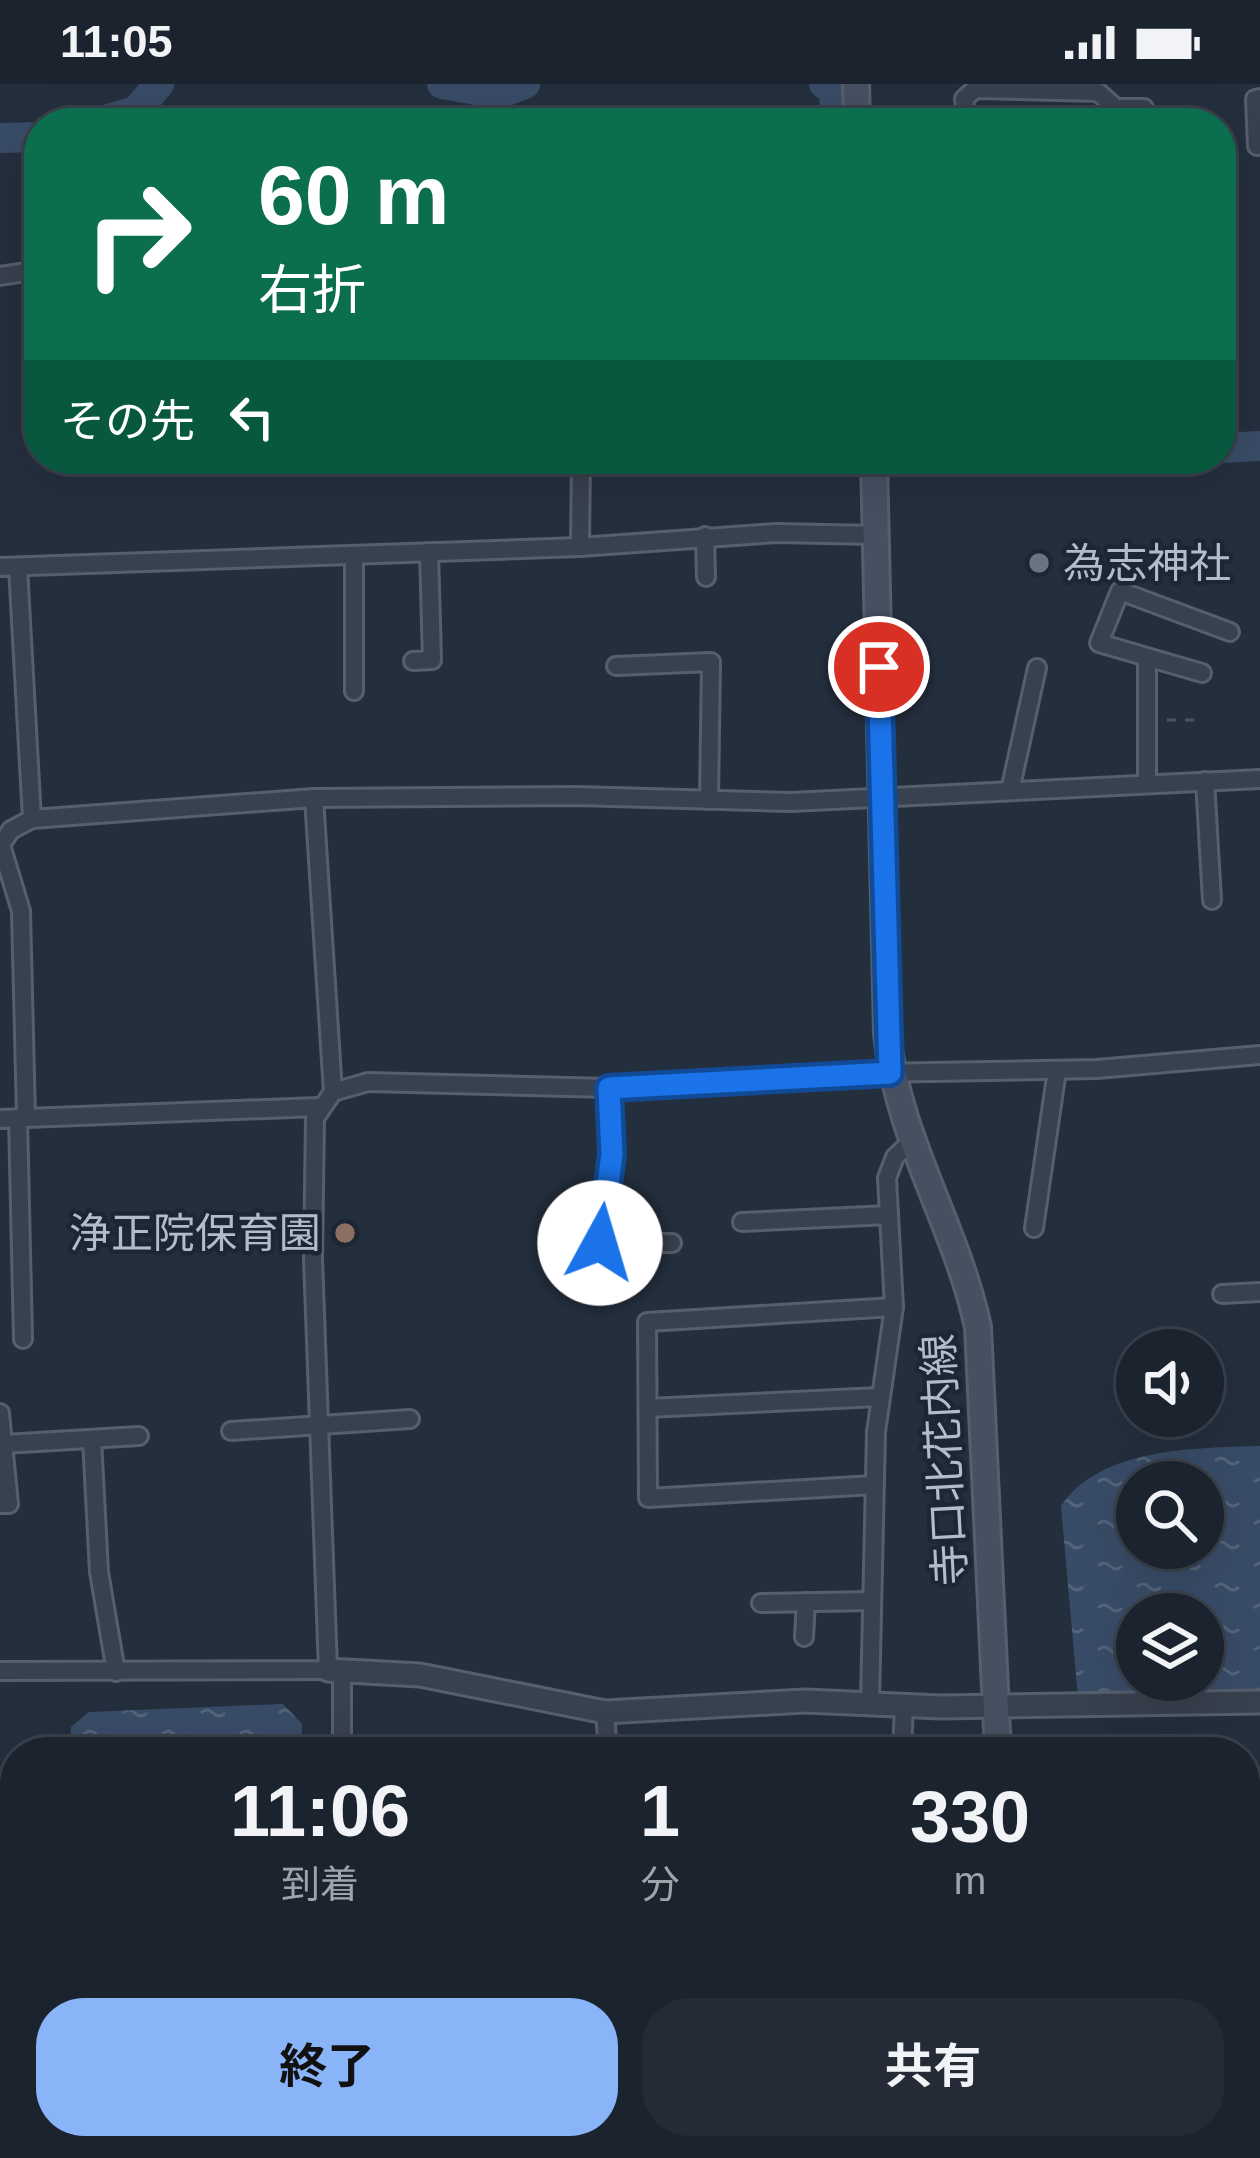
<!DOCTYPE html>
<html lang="ja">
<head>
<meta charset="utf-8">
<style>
  :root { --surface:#1b232e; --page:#242b36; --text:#f1f3f6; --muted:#a0a4aa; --line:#39404a; --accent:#8ab4f8 }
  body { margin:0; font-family:Arial,"Noto Sans JP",sans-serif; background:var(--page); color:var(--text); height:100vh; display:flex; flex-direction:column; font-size:45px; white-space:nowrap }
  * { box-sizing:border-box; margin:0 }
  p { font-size:39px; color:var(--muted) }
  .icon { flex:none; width:66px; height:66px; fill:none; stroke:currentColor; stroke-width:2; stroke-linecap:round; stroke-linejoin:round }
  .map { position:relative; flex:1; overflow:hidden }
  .drawer { position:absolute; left:0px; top:1653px; width:1260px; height:423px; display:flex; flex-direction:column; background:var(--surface); border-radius:48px 48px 0 0; box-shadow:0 12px 48px #0002,0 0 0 3px var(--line) }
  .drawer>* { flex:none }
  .guide { position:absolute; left:24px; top:24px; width:1212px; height:366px; border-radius:48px; box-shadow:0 12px 48px #0002,0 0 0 3px var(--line); background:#0b6e4f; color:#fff; overflow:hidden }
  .buttons { position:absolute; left:1116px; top:1245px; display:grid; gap:24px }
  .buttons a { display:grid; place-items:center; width:108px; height:108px; border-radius:50%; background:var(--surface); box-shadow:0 12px 48px #0002,0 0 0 3px var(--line); font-size:60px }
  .pin { position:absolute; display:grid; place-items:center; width:102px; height:102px; color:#fff; margin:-51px; border:6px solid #fff; border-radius:50%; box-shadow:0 3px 12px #0007 }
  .me { position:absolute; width:132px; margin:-66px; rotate:6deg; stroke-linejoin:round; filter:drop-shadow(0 0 9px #0008) }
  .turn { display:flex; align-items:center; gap:42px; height:252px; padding:0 36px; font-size:54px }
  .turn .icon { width:156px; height:156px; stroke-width:2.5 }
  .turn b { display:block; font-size:84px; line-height:102px }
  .then { display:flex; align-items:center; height:114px; padding:0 36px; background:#0003; gap:24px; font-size:45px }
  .eta { display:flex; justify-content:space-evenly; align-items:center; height:204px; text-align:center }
  .eta b { font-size:72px; font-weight:700; line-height:84px }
  .action { display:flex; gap:24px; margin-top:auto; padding:24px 36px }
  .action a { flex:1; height:138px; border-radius:48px; background:var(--accent); color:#111; font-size:48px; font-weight:700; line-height:138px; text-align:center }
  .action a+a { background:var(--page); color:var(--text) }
  .status { display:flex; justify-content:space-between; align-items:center; height:84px; padding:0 60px; background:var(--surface); direction:ltr }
  .status svg { height:33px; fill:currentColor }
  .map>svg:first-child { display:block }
</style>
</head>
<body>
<div class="status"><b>11:05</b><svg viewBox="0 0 49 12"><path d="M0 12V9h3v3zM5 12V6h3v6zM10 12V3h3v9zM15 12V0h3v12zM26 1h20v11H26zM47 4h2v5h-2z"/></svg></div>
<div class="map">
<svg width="1260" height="2074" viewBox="0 0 1260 2074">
  <defs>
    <pattern id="water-ripples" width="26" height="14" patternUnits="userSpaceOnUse" patternTransform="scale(3)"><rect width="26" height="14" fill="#394c67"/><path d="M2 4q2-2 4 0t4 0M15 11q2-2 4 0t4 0" fill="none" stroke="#53647b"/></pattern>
  </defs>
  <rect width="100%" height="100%" fill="#242f3e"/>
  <!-- water -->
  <g fill="url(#water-ripples)" fill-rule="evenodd">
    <path d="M1260 1362V1609L1078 1613 1061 1422C1101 1363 1197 1364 1260 1362ZM1137 1398H1203V1464H1137ZM1137 1530H1203V1596H1137Z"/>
    <path d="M283 1620 302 1640 301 1668H70L71 1643 89 1628Z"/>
  </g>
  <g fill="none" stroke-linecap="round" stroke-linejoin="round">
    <!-- river -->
    <g stroke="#394c67" stroke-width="30">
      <path d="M442 0 499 10 525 0"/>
      <path d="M824 0 834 7 835 39"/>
      <path d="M95 39 136 27 159 0"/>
      <path d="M0 54 39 53"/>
      <path d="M1221 364 1260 362"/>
    </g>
    <defs>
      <g id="minor">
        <path d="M967 39 964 15 975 5 1098 8 1116 24H1144"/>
        <path d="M1257 62 1255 15 1260 14"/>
        <path d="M0 192 39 186"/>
        <path d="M705 452 706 493"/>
        <path d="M580 463 581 375"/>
        <path d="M354 471V607"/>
        <path d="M0 483 580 463 776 449 876 451"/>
        <path d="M18 483 32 735"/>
        <path d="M413 577 432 576 429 468"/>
        <path d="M616 582 711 578 709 716"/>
        <path d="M1202 589 1099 559 1120 507 1230 548"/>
        <path d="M1205 697 1212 816"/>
        <path d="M1147 700V574"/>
        <path d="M1010 707 1037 584"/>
        <path d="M314 714 333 1008"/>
        <path d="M1 761 21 827 26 1033"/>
        <path d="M0 762 11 746 32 735 314 714 577 712 791 718 1260 695"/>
        <path d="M609 1004 612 1069 600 1159H672"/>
        <path d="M18 1034 23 1255"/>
        <path d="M0 1035 318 1023"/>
        <path d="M742 1138 889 1131"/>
        <path d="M1034 1144 1057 986"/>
        <path d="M1222 1210 1260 1208"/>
        <path d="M648 1324 879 1313"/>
        <path d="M0 1329 9 1420H0"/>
        <path d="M231 1347 410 1335"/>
        <path d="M92 1355 99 1488 116 1588"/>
        <path d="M4 1360 139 1352"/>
        <path d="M874 1401 648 1414 647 1238 894 1223"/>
        <path d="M761 1519 872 1517"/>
        <path d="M804 1553 806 1518"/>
        <path d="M0 1587 328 1586 313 1175 315 1034 333 1008 368 998 609 1004 816 990 1097 985 1260 971"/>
        <path d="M870 1618 876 1348 894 1223 887 1094 895 1073 910 1059"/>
        <path d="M605 1628 608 1668"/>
        <path d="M342 1668V1586"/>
        <path d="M902 1668 904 1621"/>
        <path d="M1245 1827 1260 1825"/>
        <path d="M362 2061 364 2074"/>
        <path d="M660 2074V2061"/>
        <path d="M884 2074 888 2061"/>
      </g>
      <path id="tertiary" d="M328 1586 420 1591 605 1628 805 1617 941 1623 1260 1618"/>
      <g id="secondary">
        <path d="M856 0 857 39"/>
        <path d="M874 375 887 949C897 1054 956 1141 978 1243L998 1668"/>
        <path d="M1016 2061V2074"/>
      </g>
    </defs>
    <!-- minor casing -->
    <use href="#minor" stroke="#565f6c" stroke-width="22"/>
    <!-- tertiary casing -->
    <use href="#tertiary" stroke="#565f6c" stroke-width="27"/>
    <!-- secondary casing -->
    <use href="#secondary" stroke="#565f6c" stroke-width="30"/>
    <!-- path -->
    <path stroke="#44595c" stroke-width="3" stroke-dasharray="9 9" stroke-linecap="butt" d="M1167 636H1203"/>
    <!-- minor -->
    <use href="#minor" stroke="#38414e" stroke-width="16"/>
    <!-- tertiary -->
    <use href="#tertiary" stroke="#38414e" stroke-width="21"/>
    <!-- secondary -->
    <use href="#secondary" stroke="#465061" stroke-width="24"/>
  </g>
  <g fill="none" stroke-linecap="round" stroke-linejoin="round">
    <defs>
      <path id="route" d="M600 1159 612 1070 609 1004 890 989 879 583"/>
    </defs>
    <!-- route casing -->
    <use href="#route" stroke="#114b97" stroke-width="30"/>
    <!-- route -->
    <use href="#route" stroke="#1a73e8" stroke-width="21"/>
  </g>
  <!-- markers -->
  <circle fill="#6b7280" stroke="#1d2633" stroke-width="4.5" cx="1039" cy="479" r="12"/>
  <circle fill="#8d6e63" stroke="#1d2633" stroke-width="4.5" cx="345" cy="1149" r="12"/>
  <g text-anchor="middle" stroke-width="9" stroke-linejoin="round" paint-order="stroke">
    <!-- poi labels -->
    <g font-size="42" fill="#b4bcc9" stroke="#1d2633" text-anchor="start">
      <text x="1063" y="494">為志神社</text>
      <text x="321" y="1164" text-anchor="end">浄正院保育園</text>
    </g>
    <!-- street labels -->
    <g font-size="42" fill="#b4bcc9" stroke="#1d2633">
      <text transform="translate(944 1376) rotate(-93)" y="15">寺口北花内線</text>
    </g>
  </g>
</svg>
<div class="buttons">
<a><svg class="icon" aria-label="sound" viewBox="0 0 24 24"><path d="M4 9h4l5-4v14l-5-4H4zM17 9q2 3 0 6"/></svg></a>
<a><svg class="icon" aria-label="search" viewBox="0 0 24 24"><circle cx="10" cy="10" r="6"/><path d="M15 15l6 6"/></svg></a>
<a><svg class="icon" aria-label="layers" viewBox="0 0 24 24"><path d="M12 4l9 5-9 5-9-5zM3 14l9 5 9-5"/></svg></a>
</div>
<div class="pin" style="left:879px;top:583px;background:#d93025"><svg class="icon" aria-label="arrive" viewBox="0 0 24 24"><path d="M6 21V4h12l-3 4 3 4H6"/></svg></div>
<svg class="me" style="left:600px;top:1159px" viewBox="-20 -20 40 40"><circle r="19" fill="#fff"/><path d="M0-13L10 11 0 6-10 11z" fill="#1a73e8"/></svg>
<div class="guide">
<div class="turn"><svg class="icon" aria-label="right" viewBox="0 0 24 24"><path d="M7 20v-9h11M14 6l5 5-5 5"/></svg><div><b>60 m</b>右折</div></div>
<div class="then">その先<svg class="icon" aria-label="left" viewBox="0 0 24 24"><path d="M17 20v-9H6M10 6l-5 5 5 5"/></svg></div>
</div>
<section class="drawer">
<div class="eta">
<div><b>11:06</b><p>到着</p></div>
<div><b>1</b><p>分</p></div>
<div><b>330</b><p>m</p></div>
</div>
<div class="action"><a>終了</a><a>共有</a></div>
</section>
</div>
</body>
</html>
